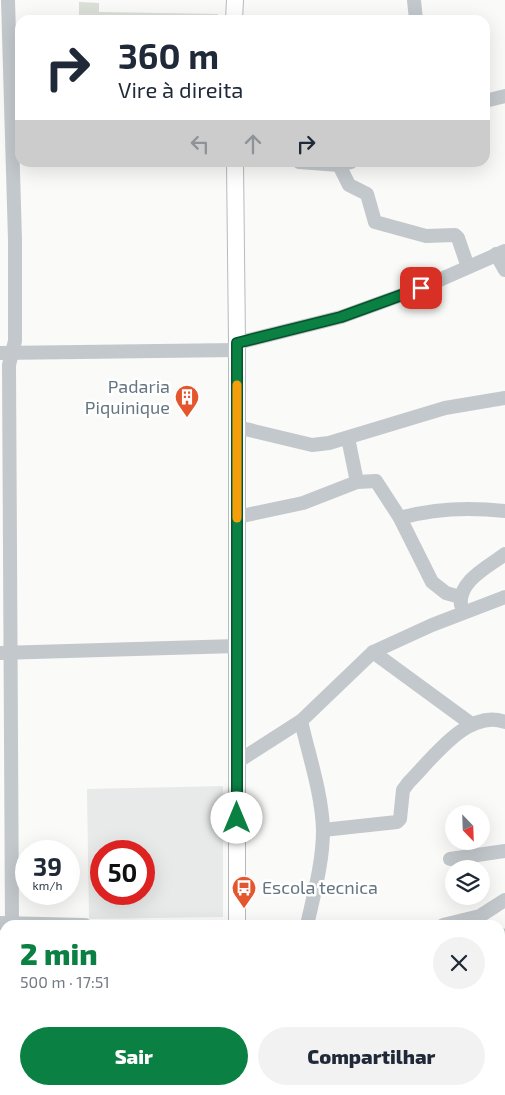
<!DOCTYPE html>
<html lang="pt">
<head>
<meta charset="utf-8">
<style>
  :root { --surface:#fff; --page:#f2f2f3; --text:#1f2937; --muted:#747a83; --accent:#0b8043 }
  body { margin:0; font-family:"Exo 2",sans-serif; background:var(--page); color:var(--text); height:100vh; display:flex; flex-direction:column; font-size:19px; white-space:nowrap }
  * { box-sizing:border-box; margin:0 }
  p { font-size:16px; color:var(--muted) }
  .icon { flex:none; width:28px; height:28px; fill:none; stroke:currentColor; stroke-width:2; stroke-linecap:round; stroke-linejoin:round }
  .map { position:relative; flex:1; overflow:hidden }
  .side { position:absolute; left:0px; top:920px; width:505px; height:175px; display:flex; flex-direction:column; background:var(--surface); border-radius:15px 15px 0 0; box-shadow:0 5px 20px #0002 }
  .side>* { flex:none }
  .hud { position:absolute; left:15px; top:15px; width:475px; height:152px; border-radius:15px; box-shadow:0 5px 20px #0002; background:#fff; color:var(--text); overflow:hidden }
  .needle { width:32px; rotate:157deg }
  .controls { position:absolute; left:445px; top:805px; display:grid; gap:10px }
  .controls a { display:grid; place-items:center; width:45px; height:45px; border-radius:50%; background:var(--surface); box-shadow:0 5px 20px #0002; font-size:25px }
  .speed { position:absolute; left:15px; top:840px; display:flex; gap:10px; font-size:25px; font-weight:700; text-align:center }
  .speed>* { display:grid; place-content:center; width:65px; height:65px; border-radius:50%; background:var(--surface); box-shadow:0 5px 20px #0002; line-height:1 }
  .speed small { font-size:12px; font-weight:400 }
  .speed .limit { border:8px solid #d22; background:#fff; color:#111 }
  .pin { position:absolute; display:grid; place-items:center; width:42px; height:42px; color:#fff; margin:-21px; border-radius:10px; box-shadow:0 2px 8px #0006 }
  .me { position:absolute; width:55px; margin:-28px; rotate:0deg; stroke-linejoin:round; filter:drop-shadow(0 0 4px #0008) }
  .turn { display:flex; align-items:center; gap:18px; height:105px; padding:0 20px; font-size:22px }
  .turn .icon { width:65px; height:65px; stroke-width:2.5 }
  .turn b { display:block; font-size:35px; line-height:42px }
  .lanes { display:flex; align-items:center; height:48px; padding:0 20px; background:#0003; justify-content:center; gap:25px; direction:ltr }
  .lanes .off { opacity:.35 }
  .round { display:grid; place-items:center; flex:none; width:52px; height:52px; border-radius:26px; background:var(--page) }
  .headline { display:flex; align-items:center; justify-content:space-between; height:85px; padding:0 20px }
  h1 { font-size:30px; font-weight:800; line-height:38px; color:var(--accent) }
  .action { display:flex; gap:10px; margin-top:auto; padding:10px 20px }
  .action a { flex:1; height:58px; border-radius:30px; background:var(--accent); color:#fff; font-size:20px; font-weight:800; line-height:58px; text-align:center }
  .action a+a { background:var(--page); color:var(--text) }
  .map>svg:first-child { display:block }
</style>
</head>
<body>
<div class="map">
<svg width="505" height="1095" viewBox="0 0 505 1095">
  <rect width="100%" height="100%" fill="#fafaf8"/>
  <!-- built -->
  <path fill="#e8e9e9" fill-rule="evenodd" d="M223 786V917L89 919 87 789ZM101 851H144V894H101Z"/>
  <!-- green -->
  <path fill="#dadfd7" d="M79 2 99 3V12L218 14V20H79Z"/>
  <g fill="none" stroke-linecap="round" stroke-linejoin="round">
    <defs>
      <g id="major">
        <path d="M234 20 235 0"/>
        <path d="M235 162 237 343V925"/>
        <path d="M236 1095V1090"/>
      </g>
    </defs>
    <!-- major casing -->
    <use href="#major" stroke="#b5babe" stroke-width="18"/>
    <!-- minor -->
    <g stroke="#c3c8cc" stroke-width="14">
      <path d="M8 0 15 240V341L9 365 12 925"/>
      <path d="M414 0 416 20"/>
      <path d="M485 101 505 96"/>
      <path d="M299 162 339 165 351 162"/>
      <path d="M339 165 349 185 367 194 375 222 426 236 455 235 458 238 468 267"/>
      <path d="M496 254 505 270"/>
      <path d="M237 343 341 317 421 288 505 251"/>
      <path d="M0 353 237 350"/>
      <path d="M237 427 312 445 329 443 445 408 505 398"/>
      <path d="M348 438 357 482 376 481 400 518 432 582 446 593 460 597"/>
      <path d="M237 517 303 503 357 482"/>
      <path d="M400 518C435 508 469 507 505 511"/>
      <path d="M461 605C458 581 488 567 505 554"/>
      <path d="M373 652 470 723"/>
      <path d="M0 653 237 646"/>
      <path d="M301 721C309 756 322 794 323 830 323 862 314 894 307 925"/>
      <path d="M237 762 301 721 373 652 432 625 505 597"/>
      <path d="M323 830 397 822 400 819 403 790 409 782C432 759 468 708 505 722"/>
      <path d="M450 859 505 851"/>
      <path d="M0 923 85 925"/>
      <path d="M443 925 480 916 505 900"/>
      <path d="M500 934 505 938"/>
      <path d="M13 1090V1095"/>
      <path d="M473 1095V1090"/>
    </g>
    <!-- major -->
    <use href="#major" stroke="#fff" stroke-width="16"/>
  </g>
  <g fill="none" stroke-linecap="round" stroke-linejoin="round">
    <defs>
      <path id="route" d="M237 818V343L341 317 421 288"/>
    </defs>
    <!-- route casing -->
    <use href="#route" stroke="#07532c" stroke-width="12"/>
    <!-- route -->
    <use href="#route" stroke="#0b8043" stroke-width="9"/>
    <!-- slow -->
    <path stroke="#f59e0b" stroke-width="9" d="M237 385V518"/>
  </g>
  <!-- icons -->
  <defs>
    <symbol id="building-pin" viewBox="-11 -11 22 30"><path d="M0 17L-7.5 6A9.5 9.5 0 1 1 7.5 6Z" fill="#e4572e" stroke="#fff"/><path d="M-4-6H4V6H1V3H-1V6H-4ZM-2.5-4.3h1.7v1.8h-1.7ZM.8-4.3h1.7v1.8H.8ZM-2.5-1h1.7V.8h-1.7ZM.8-1h1.7V.8H.8Z" fill="#fff"/></symbol>
    <symbol id="bus-pin" viewBox="-11 -11 22 30"><path d="M0 17L-7.5 6A9.5 9.5 0 1 1 7.5 6Z" fill="#e4572e" stroke="#fff"/><path d="M-5-6H5V4H4V6H2V4H-2V6H-4V4H-5ZM-3.5-4V0h7V-4ZM-3.5 1.2v1.5H-2V1.2ZM2 1.2v1.5H3.5V1.2Z" fill="#fff"/></symbol>
  </defs>
  <g fill-rule="evenodd">
    <use href="#building-pin" x="173" y="383" width="28" height="38"/>
    <use href="#bus-pin" x="230" y="874" width="28" height="38"/>
  </g>
  <g text-anchor="middle" stroke-width="5" stroke-linejoin="round" paint-order="stroke">
    <!-- poi labels -->
    <g font-size="18" fill="#657683" stroke="#fff" text-anchor="end">
      <text x="170" y="393">Padaria<tspan x="170" dy="21">Piquinique</tspan></text>
      <text x="262" y="894" text-anchor="start">Escola tecnica</text>
    </g>
  </g>
</svg>
<div class="controls">
<a><svg class="needle" viewBox="-14 -14 28 28"><path d="M0-13l5 13h-10z" fill="#e53935"/><path d="M0 13l5-13h-10z" fill="#747a83"/></svg></a>
<a><svg class="icon" aria-label="layers" viewBox="0 0 24 24"><path d="M12 4l9 5-9 5-9-5zM3 14l9 5 9-5"/></svg></a>
</div>
<div class="speed"><div>39<small>km/h</small></div><div class="limit">50</div></div>
<div class="pin" style="left:421px;top:288px;background:#d93025"><svg class="icon" aria-label="arrive" viewBox="0 0 24 24"><path d="M6 21V4h12l-3 4 3 4H6"/></svg></div>
<svg class="me" style="left:237px;top:818px" viewBox="-20 -20 40 40"><circle r="19" fill="#fff"/><path d="M0-13L10 11 0 6-10 11z" fill="#0b8043"/></svg>
<div class="hud">
<div class="turn"><svg class="icon" aria-label="right" viewBox="0 0 24 24"><path d="M7 20v-9h11M14 6l5 5-5 5"/></svg><div><b>360 m</b>Vire à direita</div></div>
<div class="lanes"><svg class="icon off" aria-label="left" viewBox="0 0 24 24"><path d="M17 20v-9H6M10 6l-5 5 5 5"/></svg><svg class="icon off" aria-label="ahead" viewBox="0 0 24 24"><path d="M12 20V5M6 11l6-6 6 6"/></svg><svg class="icon" aria-label="right" viewBox="0 0 24 24"><path d="M7 20v-9h11M14 6l5 5-5 5"/></svg></div>
</div>
<section class="side">
<div class="headline"><div><h1>2 min</h1><p>500 m · 17:51</p></div><a class="round"><svg class="icon" aria-label="close" viewBox="0 0 24 24"><path d="M6 6l12 12M18 6L6 18"/></svg></a></div>
<div class="action"><a>Sair</a><a>Compartilhar</a></div>
</section>
</div>
</body>
</html>
